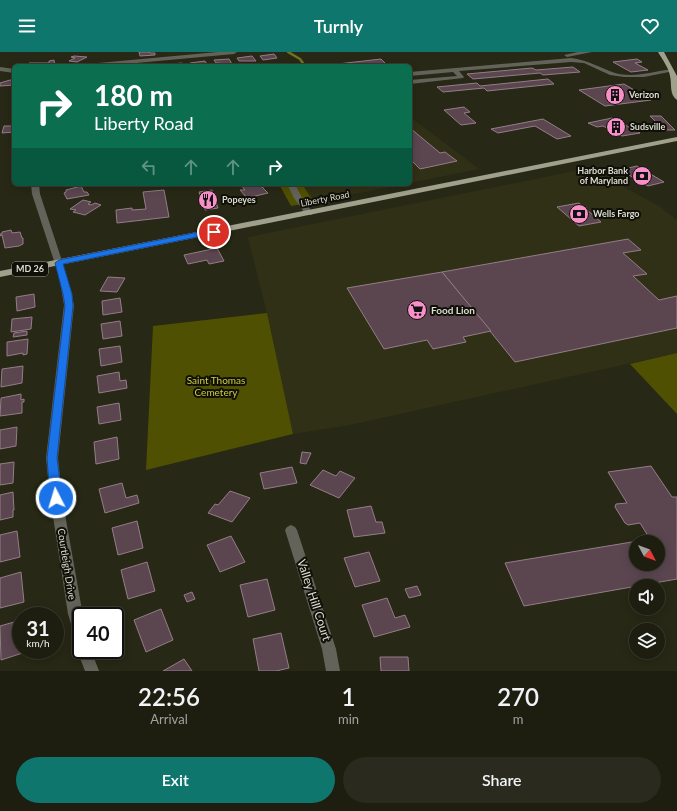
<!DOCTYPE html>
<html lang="en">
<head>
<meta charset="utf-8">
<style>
  :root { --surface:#1d1e10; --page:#2a2b1e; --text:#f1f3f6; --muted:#a0a29f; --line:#3b3c30; --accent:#0f766e }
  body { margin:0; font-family:Lato,sans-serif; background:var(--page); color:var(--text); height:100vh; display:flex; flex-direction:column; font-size:15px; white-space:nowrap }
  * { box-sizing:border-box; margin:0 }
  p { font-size:13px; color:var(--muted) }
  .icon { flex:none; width:22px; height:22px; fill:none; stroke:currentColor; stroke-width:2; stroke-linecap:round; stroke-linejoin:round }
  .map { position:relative; height:619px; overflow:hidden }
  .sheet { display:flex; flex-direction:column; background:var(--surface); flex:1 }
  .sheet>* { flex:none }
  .hud { position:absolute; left:12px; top:12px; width:400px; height:122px; border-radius:6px; box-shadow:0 2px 10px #0003,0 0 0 1px var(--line); background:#0b6e4f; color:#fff; overflow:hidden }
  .needle { width:26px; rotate:131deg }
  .controls { position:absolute; left:629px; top:483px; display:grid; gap:8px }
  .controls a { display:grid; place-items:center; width:36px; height:36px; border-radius:50%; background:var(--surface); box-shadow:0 2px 10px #0003,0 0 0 1px var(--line); font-size:20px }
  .speed { position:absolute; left:12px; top:555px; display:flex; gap:8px; font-size:20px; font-weight:700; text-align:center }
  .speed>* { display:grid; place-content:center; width:52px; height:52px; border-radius:50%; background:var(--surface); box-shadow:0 2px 10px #0003,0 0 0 1px var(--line); line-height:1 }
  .speed small { font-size:10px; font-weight:400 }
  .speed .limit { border:2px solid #111; border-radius:6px; background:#fff; color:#111 }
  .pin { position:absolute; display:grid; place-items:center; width:34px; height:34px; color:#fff; margin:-17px; border:2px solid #fff; border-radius:50%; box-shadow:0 1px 4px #0007 }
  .me { position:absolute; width:44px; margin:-22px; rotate:355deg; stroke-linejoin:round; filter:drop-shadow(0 0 3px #0008) }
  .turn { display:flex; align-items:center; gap:14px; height:84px; padding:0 16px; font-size:18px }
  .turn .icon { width:52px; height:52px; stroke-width:2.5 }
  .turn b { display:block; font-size:28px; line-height:34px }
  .lanes { display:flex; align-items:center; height:38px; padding:0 16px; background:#0003; justify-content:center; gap:20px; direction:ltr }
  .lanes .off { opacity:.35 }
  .eta { display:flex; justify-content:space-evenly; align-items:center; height:68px; text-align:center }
  .eta b { font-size:24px; font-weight:600; line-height:28px }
  .button { display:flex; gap:8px; margin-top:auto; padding:8px 16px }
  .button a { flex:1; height:46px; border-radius:24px; background:var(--accent); color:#fff; font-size:16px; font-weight:600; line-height:46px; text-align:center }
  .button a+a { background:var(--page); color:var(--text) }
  header { display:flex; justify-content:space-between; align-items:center; height:52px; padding:0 16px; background:var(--accent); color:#fff; font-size:18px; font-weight:600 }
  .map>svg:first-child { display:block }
</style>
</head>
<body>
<header><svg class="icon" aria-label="menu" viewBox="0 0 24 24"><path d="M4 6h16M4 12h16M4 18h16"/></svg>Turnly<svg class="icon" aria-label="heart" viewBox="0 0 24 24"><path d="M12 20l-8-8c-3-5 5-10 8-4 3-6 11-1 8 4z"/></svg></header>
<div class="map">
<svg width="677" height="619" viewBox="0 0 677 619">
  <rect width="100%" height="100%" fill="#272815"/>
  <!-- built -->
  <g fill="#303016">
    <path d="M410 65 479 117 410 131Z"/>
    <path d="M589 116 659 154 677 168V301L350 373 293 382 267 261 248 185Z"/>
    <path d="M302 132H405L314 150Z"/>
  </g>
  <!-- green -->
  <g fill="#505002">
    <path d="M279 132H302L314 150 291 154Z"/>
    <path d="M267 261 293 382 146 418 153 274Z"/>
    <path d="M677 301V362L630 312Z"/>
  </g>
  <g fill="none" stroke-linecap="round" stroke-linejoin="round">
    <!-- stream -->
    <path stroke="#73731e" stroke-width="2.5" d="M288 0 300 7 305 14"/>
  </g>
  <!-- building -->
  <g fill="#5b4650" stroke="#947d88" fill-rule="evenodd">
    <path d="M139 0H149L150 1H155V3L140 4Z"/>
    <path d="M274 2 277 6 263 8 260 4Z"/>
    <path d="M74 4 87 5 77 10 69 9 75 6 71 5Z"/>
    <path d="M252 4 256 9H239L237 6Z"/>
    <path d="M229 7 232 12 216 11 214 8Z"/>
    <path d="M381 7 387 13 320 14Z"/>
    <path d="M637 7 642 10 635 11 648 18 631 20 613 10Z"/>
    <path d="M54 8 55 14H39L38 12 29 13V11H49V9Z"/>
    <path d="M205 9 208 14H191L190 11Z"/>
    <path d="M182 11 184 14 163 13 172 12Z"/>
    <path d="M573 15 580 20 543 23 540 21 473 27 467 22 532 16 536 18Z"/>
    <path d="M548 27 554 32 487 39 484 36 443 40 437 35 477 31 480 34Z"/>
    <path d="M10 28 14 29V33L0 34V31Z"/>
    <path d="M624 32 651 48 605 54 579 38Z"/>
    <path d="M464 55 470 60 464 61 476 71 461 73 444 58Z"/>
    <path d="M650 64H661L675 78H664Z"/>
    <path d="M612 66 640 81 622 84 603 74 597 75 588 71Z"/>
    <path d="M543 67 571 84 557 87 535 74 498 81 491 77Z"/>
    <path d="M4 74H14V80L2 81Z"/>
    <path d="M410 76 440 101 445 100 457 109 420 117 410 107Z"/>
    <path d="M637 114 664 130 648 134 620 118Z"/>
    <path d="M240 132H265L267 134 262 135 268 141 247 146 240 138H245Z"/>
    <path d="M81 134 84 140H87L89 143 67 147 64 141 66 140V138Z"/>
    <path d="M164 138 169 165 117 171 116 158 132 156V158L146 157 143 140Z"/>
    <path d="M212 138 218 156 205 158 199 140Z"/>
    <path d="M83 148 91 150 88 152 91 153 95 151 101 153 85 163 73 160 76 158 70 157Z"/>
    <path d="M579 151 601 170 579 174 557 155Z"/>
    <path d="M11 178 12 181 20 180 22 186H23V192L19 194 5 196 2 183 0 184V182H2V180Z"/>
    <path d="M628 187 641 198 623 201 647 222 633 224 659 248 677 244V276L515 310 442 220Z"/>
    <path d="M217 196 224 209 209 212 207 208 188 212 184 203Z"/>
    <path d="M442 220 491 279 463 285 466 290 433 297 427 288 384 297 347 236Z"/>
    <path d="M108 225 125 226 117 240 100 239Z"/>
    <path d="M34 242 35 255 17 259 16 245Z"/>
    <path d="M120 246 122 260 103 263 102 249Z"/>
    <path d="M32 265 31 277 11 280 12 267Z"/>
    <path d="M120 269 122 284 103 287 101 272Z"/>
    <path d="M27 279V283L13 285 14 281Z"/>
    <path d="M28 287 27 302 23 303V301L7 304V290Z"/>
    <path d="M120 294 122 310 101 314 99 297Z"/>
    <path d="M23 314 22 331 1 335 2 317Z"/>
    <path d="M119 320 120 329 126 328 127 336 99 341 97 324Z"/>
    <path d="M21 342V348L24 347V350H22V361L0 364 1 346Z"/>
    <path d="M119 351 121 368 99 372 97 355Z"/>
    <path d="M17 375 16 394 0 397V378Z"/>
    <path d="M117 385 119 407 96 412 94 390Z"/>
    <path d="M302 400 311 401 306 412 300 411Z"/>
    <path d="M14 410 13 431 0 433V412Z"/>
    <path d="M651 414 672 445H677V527L524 554 505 511 650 487 640 471 628 473 625 471 615 455 616 452 627 451 608 420ZM636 490H658V512H636Z"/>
    <path d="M292 415 297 431 264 437 260 421Z"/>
    <path d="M323 418 336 424 340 419 355 426 339 446 310 433Z"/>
    <path d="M122 431 126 446 137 443 139 451 105 461 99 437Z"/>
    <path d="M230 439 250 446 232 470 208 461 215 452 218 453Z"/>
    <path d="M13 440 14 458H13V465L0 468V443Z"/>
    <path d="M371 454 376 470H382L385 481 354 485 347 458Z"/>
    <path d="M137 469 143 496 118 503 112 476Z"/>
    <path d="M17 479 20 505 0 510V483Z"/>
    <path d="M231 484 245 510 220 520 207 493Z"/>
    <path d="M369 500 380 529 355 535 344 506Z"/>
    <path d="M147 510 155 539 128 547 121 518Z"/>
    <path d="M21 520 24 550 0 556V526Z"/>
    <path d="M267 527 275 558 248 565 240 533Z"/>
    <path d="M417 534 421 543 409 546 405 537Z"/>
    <path d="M192 540 195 547 187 550 184 543Z"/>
    <path d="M387 546 395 566 405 563 410 575 374 585 362 553Z"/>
    <path d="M161 557 173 588 146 600 134 568Z"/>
    <path d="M21 568V598H29V599L1 608 0 574Z"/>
    <path d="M281 581 289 616 276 619H259L253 587Z"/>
    <path d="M380 605H408L409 619H381Z"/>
    <path d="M184 607 192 619H163Z"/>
  </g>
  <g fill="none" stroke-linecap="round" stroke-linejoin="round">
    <!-- minor -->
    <g fill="#63635a" fill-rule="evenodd">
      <path d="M218 0H237L234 2 104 14H84L87 12Z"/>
      <path d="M578 0H592L567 5 564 3Z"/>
      <path d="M571 6C588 8 600 16 615 21 633 26 653 20 671 17L674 19 644 25H624L610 23 584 11 571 10 459 19 464 25 463 26 410 32V28L457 24 453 20 410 24V20Z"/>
      <path d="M0 15 14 17V21L0 19Z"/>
      <path d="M31 132H39L40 142 67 224 74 253 58 406 62 445 83 564H81V591L76 589 68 562 50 445 46 406 64 253 59 224 32 142Z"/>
      <path d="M287 132H295L302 146 313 161 312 163H306L294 146Z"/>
      <path d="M291 473 295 475 297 478 336 597 340 619H326L322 597 285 478 287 475Z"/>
      <path d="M79 593H81V598H91L99 619H85L77 598Z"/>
    </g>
    <!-- major -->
    <g fill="#a0a18d" fill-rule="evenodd">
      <path d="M658 0H664L677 24V48C669 43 672 32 670 24 669 16 662 7 658 0Z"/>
      <path d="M677 85V89L0 225V219Z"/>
    </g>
  </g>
  <!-- route -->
  <path fill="#1a73e8" stroke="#114b97" d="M214 177 218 180 217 181 63 212 72 242 73 254 57 406 62 446 60 448 56 450 52 448 50 446 47 406 65 254 63 242 55 211 59 208Z"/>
  <!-- icons -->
  <defs>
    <symbol id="building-disc" viewBox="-11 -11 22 22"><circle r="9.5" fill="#f98fc9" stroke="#101008"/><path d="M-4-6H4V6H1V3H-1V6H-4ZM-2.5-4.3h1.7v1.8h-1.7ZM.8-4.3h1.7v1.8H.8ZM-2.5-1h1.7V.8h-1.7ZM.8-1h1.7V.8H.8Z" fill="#111"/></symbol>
    <symbol id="bank-disc" viewBox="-11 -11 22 22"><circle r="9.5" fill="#f98fc9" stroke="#101008"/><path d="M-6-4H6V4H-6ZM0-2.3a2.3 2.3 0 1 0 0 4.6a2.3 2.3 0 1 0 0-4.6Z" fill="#111"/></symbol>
    <symbol id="restaurant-disc" viewBox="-11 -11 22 22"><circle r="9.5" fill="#f98fc9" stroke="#101008"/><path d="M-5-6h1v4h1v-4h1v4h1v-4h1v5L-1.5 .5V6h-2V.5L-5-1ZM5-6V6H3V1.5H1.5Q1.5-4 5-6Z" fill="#111"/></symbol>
    <symbol id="supermarket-disc" viewBox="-11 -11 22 22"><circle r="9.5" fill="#f98fc9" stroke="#101008"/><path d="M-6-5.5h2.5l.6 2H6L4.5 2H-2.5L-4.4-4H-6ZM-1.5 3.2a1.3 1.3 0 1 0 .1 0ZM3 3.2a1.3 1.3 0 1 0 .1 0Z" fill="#111"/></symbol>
  </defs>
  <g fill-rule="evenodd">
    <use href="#building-disc" x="604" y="32" width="22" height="22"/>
    <use href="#building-disc" x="605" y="64" width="22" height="22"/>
    <use href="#bank-disc" x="631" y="113" width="22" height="22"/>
    <use href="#restaurant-disc" x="197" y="137" width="22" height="22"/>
    <use href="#bank-disc" x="568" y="151" width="22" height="22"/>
    <use href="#supermarket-disc" x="406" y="247" width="22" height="22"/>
  </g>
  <g text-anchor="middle" stroke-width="4" stroke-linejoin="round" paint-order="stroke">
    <!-- far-poi labels -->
    <g font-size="9" font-weight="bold" fill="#ddded2" stroke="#101008" text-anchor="start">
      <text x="629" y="46">Verizon</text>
      <text x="630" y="78">Sudsville</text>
      <text x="628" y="122" text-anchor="end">Harbor Bank<tspan x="628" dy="10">of Maryland</tspan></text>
      <text x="222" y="151">Popeyes</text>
      <text x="593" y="165">Wells Fargo</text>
    </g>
    <!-- far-street labels -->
    <g font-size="9" fill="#ddded2" stroke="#101008">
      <text transform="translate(325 147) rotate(-11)" y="3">Liberty Road</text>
    </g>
    <!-- shield labels -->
    <rect fill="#101008" stroke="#a0a095" stroke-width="1" x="12" y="210" width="36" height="14" rx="3"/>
    <g font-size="9" font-weight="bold" fill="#ddded2">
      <text x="30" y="220">MD 26</text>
    </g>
    <!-- poi labels -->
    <g font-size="10" font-weight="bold" fill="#ddded2" stroke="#101008" text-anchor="start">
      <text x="431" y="262">Food Lion</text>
    </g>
    <!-- park labels -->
    <g font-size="10" fill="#cdcd3b" stroke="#101008">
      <text x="216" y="332">Saint Thomas<tspan x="216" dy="12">Cemetery</tspan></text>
    </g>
    <!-- street labels -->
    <g font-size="10" fill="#ddded2" stroke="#101008">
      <text transform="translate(67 512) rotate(81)" y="4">Courtleigh Drive</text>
    </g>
    <!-- near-street labels -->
    <g font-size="12" fill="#ddded2" stroke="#101008">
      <text transform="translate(314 548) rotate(72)" y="4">Valley Hill Court</text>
    </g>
  </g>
</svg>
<div class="controls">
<a><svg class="needle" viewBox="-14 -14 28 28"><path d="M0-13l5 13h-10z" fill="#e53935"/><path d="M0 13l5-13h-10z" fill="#a0a29f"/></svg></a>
<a><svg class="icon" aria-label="sound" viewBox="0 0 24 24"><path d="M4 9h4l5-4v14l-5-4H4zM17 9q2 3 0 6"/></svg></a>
<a><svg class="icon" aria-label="layers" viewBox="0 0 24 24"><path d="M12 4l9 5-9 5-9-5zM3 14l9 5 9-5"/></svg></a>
</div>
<div class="speed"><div>31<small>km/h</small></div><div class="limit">40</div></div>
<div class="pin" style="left:214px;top:180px;background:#d93025"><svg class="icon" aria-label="arrive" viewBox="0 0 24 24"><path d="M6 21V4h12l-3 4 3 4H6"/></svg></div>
<svg class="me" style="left:56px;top:446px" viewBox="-20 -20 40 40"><circle r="17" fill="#1a73e8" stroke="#fff" stroke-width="3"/><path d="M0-11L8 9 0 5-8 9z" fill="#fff"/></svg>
<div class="hud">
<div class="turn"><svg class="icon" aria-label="right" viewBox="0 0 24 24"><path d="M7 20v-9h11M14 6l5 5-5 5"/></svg><div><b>180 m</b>Liberty Road</div></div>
<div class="lanes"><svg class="icon off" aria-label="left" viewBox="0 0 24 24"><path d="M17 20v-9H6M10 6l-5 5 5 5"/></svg><svg class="icon off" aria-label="ahead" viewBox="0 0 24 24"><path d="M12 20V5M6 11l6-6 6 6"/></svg><svg class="icon off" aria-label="ahead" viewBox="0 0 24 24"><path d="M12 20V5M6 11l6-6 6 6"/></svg><svg class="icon" aria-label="right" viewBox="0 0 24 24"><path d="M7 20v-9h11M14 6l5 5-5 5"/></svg></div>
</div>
</div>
<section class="sheet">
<div class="eta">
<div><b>22:56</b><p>Arrival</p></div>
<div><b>1</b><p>min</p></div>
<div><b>270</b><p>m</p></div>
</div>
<div class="button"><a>Exit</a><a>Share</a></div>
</section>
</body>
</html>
